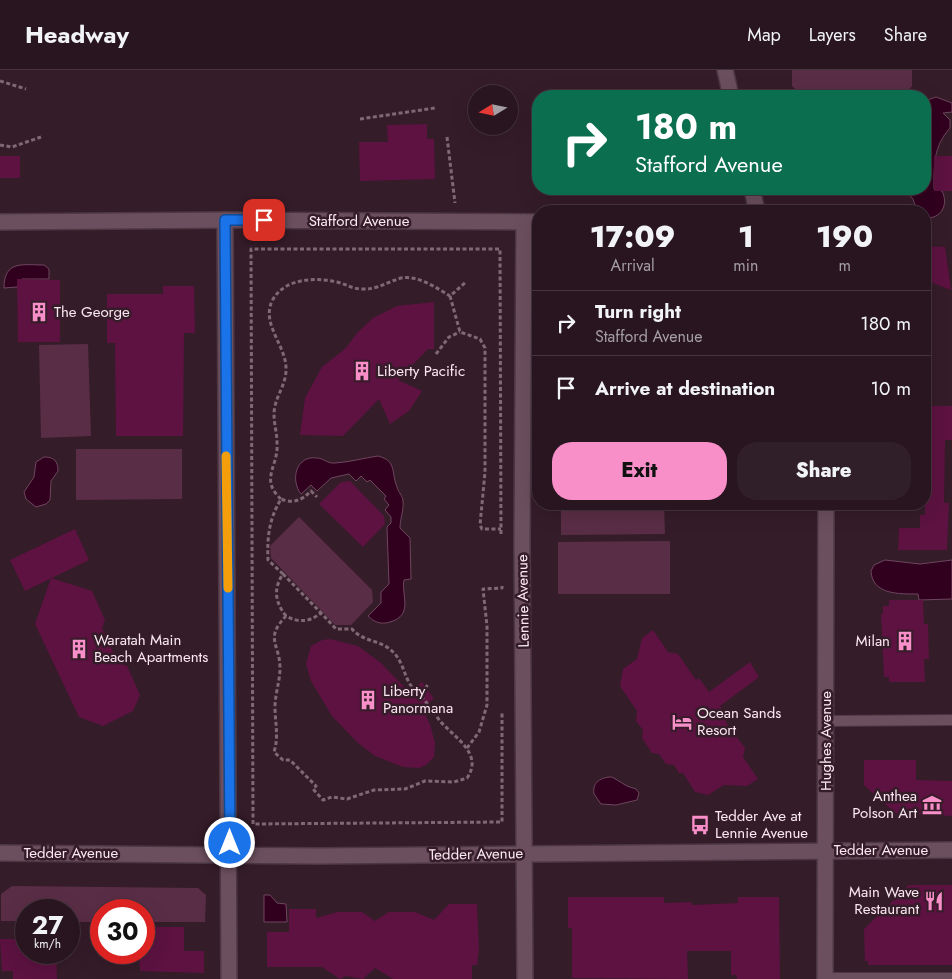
<!DOCTYPE html>
<html lang="en">
<head>
<meta charset="utf-8">
<style>
  :root { --surface:#28151f; --page:#301e28; --text:#f1f3f6; --muted:#a59fa4; --line:#44343d; --accent:#f98fc9 }
  body { margin:0; font-family:Jost,sans-serif; background:var(--page); color:var(--text); height:100vh; display:flex; flex-direction:column; font-size:19px; white-space:nowrap }
  * { box-sizing:border-box; margin:0 }
  p { font-size:16px; color:var(--muted) }
  .icon { flex:none; width:28px; height:28px; fill:none; stroke:currentColor; stroke-width:2; stroke-linecap:round; stroke-linejoin:round }
  .map { position:relative; flex:1; overflow:hidden }
  .drawer { position:absolute; left:532px; top:135px; width:399px; height:305px; display:flex; flex-direction:column; background:var(--surface); border-radius:20px; box-shadow:0 5px 20px #0002,0 0 0 1px var(--line) }
  .drawer>* { flex:none }
  .guide { position:absolute; left:532px; top:20px; width:399px; height:105px; border-radius:20px; box-shadow:0 5px 20px #0002,0 0 0 1px var(--line); background:#0b6e4f; color:#fff; overflow:hidden }
  .needle { width:32px; rotate:260deg }
  .tools { position:absolute; left:468px; top:15px; display:grid; gap:10px }
  .tools a { display:grid; place-items:center; width:50px; height:50px; border-radius:50%; background:var(--surface); box-shadow:0 5px 20px #0002,0 0 0 1px var(--line); font-size:25px }
  .speed { position:absolute; left:15px; top:829px; display:flex; gap:10px; font-size:25px; font-weight:700; text-align:center }
  .speed>* { display:grid; place-content:center; width:65px; height:65px; border-radius:50%; background:var(--surface); box-shadow:0 5px 20px #0002,0 0 0 1px var(--line); line-height:1 }
  .speed small { font-size:12px; font-weight:400 }
  .speed .limit { border:8px solid #d22; background:#fff; color:#111 }
  .pin { position:absolute; display:grid; place-items:center; width:42px; height:42px; color:#fff; margin:-21px; border-radius:10px; box-shadow:0 2px 8px #0006 }
  .me { position:absolute; width:55px; margin:-28px; rotate:0deg; stroke-linejoin:round; filter:drop-shadow(0 0 4px #0008) }
  .turn { display:flex; align-items:center; gap:18px; height:105px; padding:0 20px; font-size:22px }
  .turn .icon { width:65px; height:65px; stroke-width:2.5 }
  .turn b { display:block; font-size:35px; line-height:42px }
  .eta { display:flex; justify-content:space-evenly; align-items:center; height:85px; text-align:center }
  .eta b { font-size:30px; font-weight:800; line-height:35px }
  .primary-button { display:flex; gap:10px; margin-top:auto; padding:10px 20px }
  .primary-button a { flex:1; height:58px; border-radius:20px; background:var(--accent); color:#111; font-size:20px; font-weight:800; line-height:58px; text-align:center }
  .primary-button a+a { background:var(--page); color:var(--text) }
  ul { padding:0; list-style:none }
  li { display:flex; align-items:center; gap:15px; height:65px; padding:0 20px; border-top:1px solid var(--line) }
  li div { flex:1 }
  li b { display:block; font-size:19px }
  li em { font-style:normal }
  header { display:flex; align-items:center; gap:30px; box-sizing:border-box; height:70px; padding:0 25px; background:var(--surface); border-bottom:1px solid var(--line) }
  header strong { font-size:24px }
  nav { display:flex; gap:28px; margin-inline-start:auto; font-size:18px }
  .map>svg:first-child { display:block }
</style>
</head>
<body>
<header>
<strong>Headway</strong>
<nav><a>Map</a><a>Layers</a><a>Share</a></nav>
</header>
<div class="map">
<svg width="952" height="909" viewBox="0 0 952 909">
  <rect width="100%" height="100%" fill="#351c29"/>
  <!-- green -->
  <g fill="#5a2d46">
    <path d="M792 0H912V16L904 26H803L792 16Z"/>
    <path d="M88 274 91 366 41 368 39 275Z"/>
    <path d="M76 379H182V429L76 430Z"/>
    <path d="M561 434H664L665 464 561 465Z"/>
    <path d="M299 447 372 520 373 532 351 555H335L271 488 270 476Z"/>
    <path d="M670 471V524H558V472Z"/>
    <path d="M12 816 198 818 206 825 205 852H144V840H101V852H69V840H26V851H1V824Z"/>
  </g>
  <!-- water -->
  <g fill="#31001f" stroke="#6e465e">
    <path d="M936 27 952 33V42L943 43 950 50V58C933 77 934 95 934 119L942 121C949 135 941 149 925 148V141H917L913 129 904 119H925V31Z"/>
    <path d="M44 195 49 199V209H22L17 217 4 218C4 190 23 195 44 195Z"/>
    <path d="M378 386C397 391 391 402 397 417 398 422 403 426 403 431 404 440 400 449 400 458L410 468 411 509 404 510C401 525 414 545 390 552 381 555 374 552 368 546L381 533V522L389 514 387 457 391 453V447L385 440 389 435 384 429 386 426 370 410 367 412 361 406 356 411 349 404 331 408 317 421 311 415 301 424C290 410 296 385 317 388 323 388 328 394 335 393 350 392 364 388 378 386Z"/>
    <path d="M44 387C54 387 58 391 58 401L51 411 50 430 46 434 36 437 26 429 24 422 34 407 36 392Z"/>
    <path d="M885 490 920 494 952 490V529L919 530 918 524C900 524 872 525 871 501L874 495Z"/>
    <path d="M612 707 627 716 636 719 639 723 637 730 616 735 601 734 594 724C592 712 601 707 612 707Z"/>
    <path d="M264 825H270L277 833 286 834 287 852H264Z"/>
  </g>
  <!-- building -->
  <g fill="#5d1241">
    <path d="M427 54V69H434L435 109 360 111 359 72H388L387 55Z"/>
    <rect x="0" y="86" width="20" height="22"/>
    <rect x="934" y="86" width="18" height="35"/>
    <path d="M925 176 945 177 951 220 925 210Z"/>
    <path d="M17 209 60 210V272H18Z"/>
    <path d="M163 216H194L195 263H184L183 366H116L115 273H107V224H163Z"/>
    <path d="M434 232V279H428L398 310 422 321 409 341 390 354 379 329 343 366 300 365 305 328 322 297 346 278 357 263 373 248 397 236Z"/>
    <path d="M925 336H952V370H945L944 433H949L947 480H898L899 458H920V445H925Z"/>
    <path d="M350 411 384 446 385 454 363 477 319 434 341 412Z"/>
    <path d="M75 459 89 490 25 521 10 490Z"/>
    <path d="M51 508 92 521 105 550 102 558 118 593 127 596 140 625 133 641 103 656 79 647 35 554Z"/>
    <path d="M889 530H923L924 554H928L929 589H924L925 612H889V607H884L881 544H883V536H889Z"/>
    <path d="M653 560 668 582 678 584 696 610 699 608 709 622 750 592 759 607 720 636 728 649 725 651 745 678 743 687 758 709 747 716 724 715 708 725 695 722 683 703H679L674 695 666 694 659 684 652 683 642 668 643 660 636 651 637 641 620 616 623 599 637 589 642 568Z"/>
    <path d="M330 569 358 576 381 593 409 622 422 612 434 629 421 637 430 654 435 673 434 687 426 695 419 698 403 697 375 686 357 672 332 646 311 611 306 594 311 576 322 570Z"/>
    <path d="M864 690H916V710L952 711V746L895 743 864 715Z"/>
    <path d="M909 815H952V895H868V891H865L864 859Z"/>
    <path d="M568 827H664V833L691 832 692 835 738 833V827H779L780 909H737L736 905H731V881H687L688 909 572 908V858H568Z"/>
    <path d="M449 834H477L479 879 477 895H472V909H393L375 898 363 909 346 906 340 909 322 897H267V862H289V839H316V848L338 842H362L375 851 389 842H415L434 850Z"/>
    <path d="M144 857H184V881H204V903L140 901 139 882H144Z"/>
    <path d="M0 869H26V882H56L57 909H13V901H2Z"/>
  </g>
  <g fill="none" stroke-linecap="round" stroke-linejoin="round">
    <defs>
      <g id="service">
        <path d="M826 651 952 650"/>
        <path d="M825 908H952"/>
      </g>
      <g id="minor">
        <path d="M725 0 731 26"/>
        <path d="M752 119 757 141"/>
        <path d="M225 150 229 909"/>
        <path d="M0 152 225 150 539 152"/>
        <path d="M524 152 522 472 525 909"/>
        <path d="M0 783 320 786 952 780"/>
        <path d="M825 909 826 434"/>
      </g>
    </defs>
    <!-- service casing -->
    <use href="#service" stroke="#4c3743" stroke-width="12"/>
    <!-- minor casing -->
    <use href="#minor" stroke="#4c3743" stroke-width="18"/>
    <!-- path -->
    <g stroke="#806975" stroke-width="3" stroke-dasharray="4 2.5" stroke-linecap="butt">
      <path d="M0 11 26 19"/>
      <path d="M360 49 435 38"/>
      <path d="M447 67 455 133"/>
      <path d="M0 75 12 77 41 67"/>
      <path d="M450 226 460 262 480 269 485 278V402L480 455 482 459H501"/>
      <path d="M436 284 449 267 460 262"/>
      <path d="M281 429C259 409 279 396 277 373 277 360 272 349 275 336 278 323 286 313 286 300 287 276 261 255 272 231 284 208 315 207 337 212 346 214 352 219 362 219 377 220 387 212 401 208 418 205 437 218 450 226L466 212"/>
      <path d="M501 464 500 179H251L253 754 502 752V642"/>
      <path d="M283 504 268 490C267 467 269 449 281 429 294 434 302 430 311 421L317 427"/>
      <path d="M286 546C275 532 273 519 283 504L321 543"/>
      <path d="M421 626C403 612 407 599 395 584 382 569 364 573 352 559H336L321 543C310 552 298 553 286 546 264 569 280 574 280 598 280 611 275 624 275 637 275 653 279 666 274 682L283 690H290L316 716 313 719 323 730 332 727 347 729 374 720 405 719 425 711 454 712 467 708C484 684 454 667 440 651 434 643 428 634 421 626L428 614"/>
      <path d="M467 678 479 662 487 635V556L483 519 502 518V516"/>
    </g>
    <!-- service -->
    <use href="#service" stroke="#6c4f5e" stroke-width="10"/>
    <!-- minor -->
    <use href="#minor" stroke="#6c4f5e" stroke-width="15"/>
  </g>
  <g fill="none" stroke-linecap="round" stroke-linejoin="round">
    <defs>
      <path id="route" d="M230 773 225 150H264"/>
    </defs>
    <!-- route casing -->
    <use href="#route" stroke="#114b97" stroke-width="12"/>
    <!-- route -->
    <use href="#route" stroke="#1a73e8" stroke-width="9"/>
    <!-- slow -->
    <path stroke="#f59e0b" stroke-width="9" d="M226 386 228 518"/>
  </g>
  <!-- icons -->
  <defs>
    <symbol id="building-bare" viewBox="-9 -9 18 18"><path d="M-4-6H4V6H1V3H-1V6H-4ZM-2.5-4.3h1.7v1.8h-1.7ZM.8-4.3h1.7v1.8H.8ZM-2.5-1h1.7V.8h-1.7ZM.8-1h1.7V.8H.8Z" fill="#f98fc9" stroke="#351c29" stroke-width="2.5" paint-order="stroke"/></symbol>
    <symbol id="hotel-bare" viewBox="-9 -9 18 18"><path d="M-6-4.5h1.5V1H6V5H4.5V3h-9V5H-6ZM-4 0a1.8 1.8 0 1 1 3.6 0ZM.5 0V-2.5h3Q6-2.5 6 0Z" fill="#f98fc9" stroke="#351c29" stroke-width="2.5" paint-order="stroke"/></symbol>
    <symbol id="museum-bare" viewBox="-9 -9 18 18"><path d="M0-6L6-3V-2H-6V-3ZM-5-1h2V3h-2ZM-1-1h2V3h-2ZM3-1h2V3H3ZM-6 4H6V6H-6Z" fill="#f98fc9" stroke="#351c29" stroke-width="2.5" paint-order="stroke"/></symbol>
    <symbol id="bus-bare" viewBox="-9 -9 18 18"><path d="M-5-6H5V4H4V6H2V4H-2V6H-4V4H-5ZM-3.5-4V0h7V-4ZM-3.5 1.2v1.5H-2V1.2ZM2 1.2v1.5H3.5V1.2Z" fill="#f98fc9" stroke="#351c29" stroke-width="2.5" paint-order="stroke"/></symbol>
    <symbol id="restaurant-bare" viewBox="-9 -9 18 18"><path d="M-5-6h1v4h1v-4h1v4h1v-4h1v5L-1.5 .5V6h-2V.5L-5-1ZM5-6V6H3V1.5H1.5Q1.5-4 5-6Z" fill="#f98fc9" stroke="#351c29" stroke-width="2.5" paint-order="stroke"/></symbol>
  </defs>
  <g fill-rule="evenodd">
    <use href="#building-bare" x="25" y="228" width="28" height="28"/>
    <use href="#building-bare" x="348" y="287" width="28" height="28"/>
    <use href="#building-bare" x="891" y="557" width="28" height="28"/>
    <use href="#building-bare" x="65" y="565" width="28" height="28"/>
    <use href="#building-bare" x="354" y="616" width="28" height="28"/>
    <use href="#hotel-bare" x="668" y="638" width="28" height="28"/>
    <use href="#museum-bare" x="918" y="721" width="28" height="28"/>
    <use href="#bus-bare" x="686" y="741" width="28" height="28"/>
    <use href="#restaurant-bare" x="920" y="817" width="28" height="28"/>
  </g>
  <g text-anchor="middle" stroke-width="5" stroke-linejoin="round" paint-order="stroke">
    <!-- street labels -->
    <g font-size="15" fill="#fbe9f1" stroke="#351c29">
      <text x="359" y="156">Stafford Avenue</text>
      <text transform="translate(523 531) rotate(-91)" y="5">Lennie Avenue</text>
      <text transform="translate(826 671) rotate(-90)" y="5">Hughes Avenue</text>
      <text x="881" y="785">Tedder Avenue</text>
      <text x="71" y="788">Tedder Avenue</text>
      <text transform="translate(476 784) rotate(-1)" y="5">Tedder Avenue</text>
    </g>
    <!-- poi labels -->
    <g font-size="15" fill="#fbe9f1" stroke="#351c29" text-anchor="start">
      <text x="54" y="247">The George</text>
      <text x="377" y="306">Liberty Pacific</text>
      <text x="94" y="575">Waratah Main<tspan x="94" dy="17">Beach Apartments</tspan></text>
      <text x="890" y="576" text-anchor="end">Milan</text>
      <text x="383" y="626">Liberty<tspan x="383" dy="17">Panormana</tspan></text>
      <text x="697" y="648">Ocean Sands<tspan x="697" dy="17">Resort</tspan></text>
      <text x="917" y="731" text-anchor="end">Anthea<tspan x="917" dy="17">Polson Art</tspan></text>
      <text x="715" y="751">Tedder Ave at<tspan x="715" dy="17">Lennie Avenue</tspan></text>
      <text x="919" y="827" text-anchor="end">Main Wave<tspan x="919" dy="17">Restaurant</tspan></text>
    </g>
  </g>
</svg>
<div class="tools">
<a><svg class="needle" viewBox="-14 -14 28 28"><path d="M0-13l5 13h-10z" fill="#e53935"/><path d="M0 13l5-13h-10z" fill="#a59fa4"/></svg></a>
</div>
<div class="speed"><div>27<small>km/h</small></div><div class="limit">30</div></div>
<div class="pin" style="left:264px;top:150px;background:#d93025"><svg class="icon" aria-label="arrive" viewBox="0 0 24 24"><path d="M6 21V4h12l-3 4 3 4H6"/></svg></div>
<svg class="me" style="left:230px;top:773px" viewBox="-20 -20 40 40"><circle r="17" fill="#1a73e8" stroke="#fff" stroke-width="3"/><path d="M0-11L8 9 0 5-8 9z" fill="#fff"/></svg>
<div class="guide">
<div class="turn"><svg class="icon" aria-label="right" viewBox="0 0 24 24"><path d="M7 20v-9h11M14 6l5 5-5 5"/></svg><div><b>180 m</b>Stafford Avenue</div></div>
</div>
<section class="drawer">
<div class="eta">
<div><b>17:09</b><p>Arrival</p></div>
<div><b>1</b><p>min</p></div>
<div><b>190</b><p>m</p></div>
</div>
<ul>
<li><svg class="icon" aria-label="right" viewBox="0 0 24 24"><path d="M7 20v-9h11M14 6l5 5-5 5"/></svg><div><b>Turn right</b><p>Stafford Avenue</p></div><em>180 m</em></li>
<li><svg class="icon" aria-label="arrive" viewBox="0 0 24 24"><path d="M6 21V4h12l-3 4 3 4H6"/></svg><div><b>Arrive at destination</b></div><em>10 m</em></li>
</ul>
<div class="primary-button"><a>Exit</a><a>Share</a></div>
</section>
</div>
</body>
</html>
